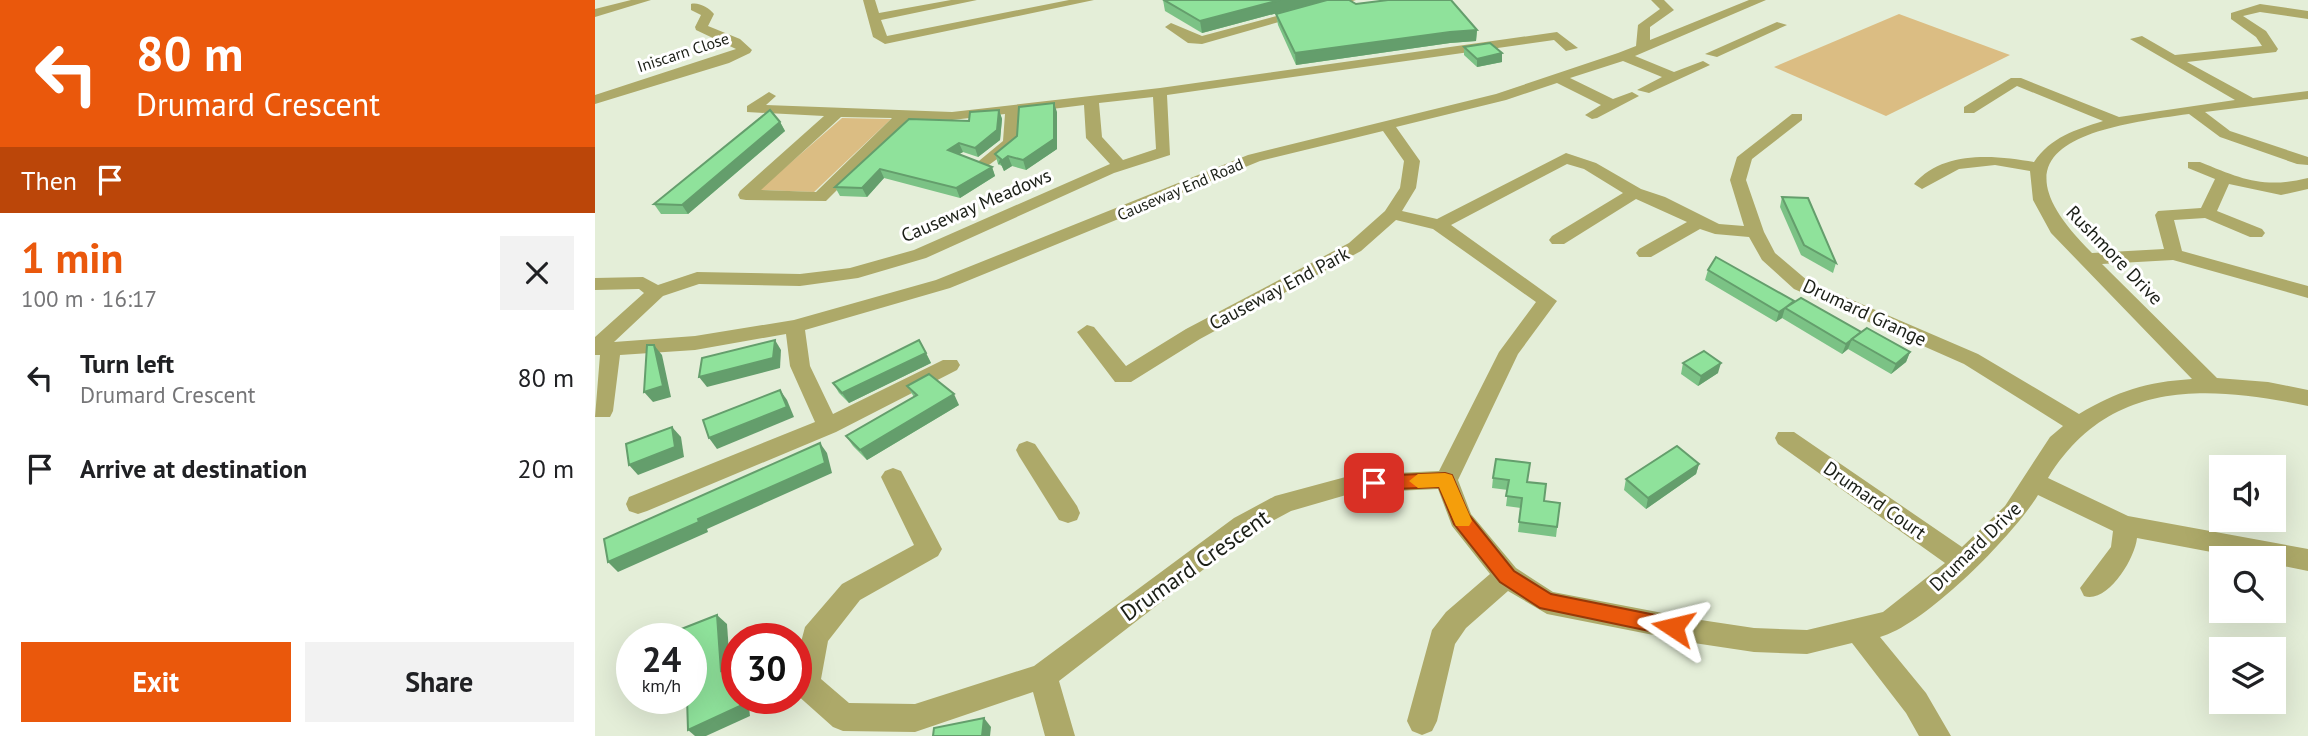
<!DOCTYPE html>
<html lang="en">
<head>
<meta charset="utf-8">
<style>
  :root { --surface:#fff; --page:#f2f2f2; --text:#202124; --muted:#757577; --accent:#ea580c }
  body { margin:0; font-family:"PT Sans",sans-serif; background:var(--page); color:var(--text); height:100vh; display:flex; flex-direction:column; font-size:26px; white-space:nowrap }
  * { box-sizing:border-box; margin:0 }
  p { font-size:23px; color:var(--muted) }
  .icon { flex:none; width:38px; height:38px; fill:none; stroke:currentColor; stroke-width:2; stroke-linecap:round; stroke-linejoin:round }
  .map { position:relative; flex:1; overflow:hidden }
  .side { display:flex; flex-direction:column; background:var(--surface); width:595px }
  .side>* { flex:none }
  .guide { background:#ea580c; color:#fff; overflow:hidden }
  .buttons { position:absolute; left:1614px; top:455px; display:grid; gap:14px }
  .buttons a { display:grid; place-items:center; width:77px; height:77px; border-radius:0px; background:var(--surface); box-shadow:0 7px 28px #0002; font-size:35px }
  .speed { position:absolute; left:21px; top:623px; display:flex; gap:14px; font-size:35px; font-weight:700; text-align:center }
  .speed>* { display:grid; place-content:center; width:91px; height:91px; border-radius:50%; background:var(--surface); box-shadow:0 7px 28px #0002; line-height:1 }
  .speed small { font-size:18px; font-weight:400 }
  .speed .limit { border:10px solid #d22; background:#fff; color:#111 }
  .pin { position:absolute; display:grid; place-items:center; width:60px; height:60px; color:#fff; margin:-30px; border-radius:14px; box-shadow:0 4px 10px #0006 }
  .me { position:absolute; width:77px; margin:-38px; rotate:280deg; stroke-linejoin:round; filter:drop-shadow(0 0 5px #0008) }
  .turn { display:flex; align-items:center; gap:24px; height:147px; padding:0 21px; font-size:32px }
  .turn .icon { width:91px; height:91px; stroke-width:2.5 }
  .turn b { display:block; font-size:49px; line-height:60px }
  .then { display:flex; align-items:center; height:66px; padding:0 21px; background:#0003; gap:14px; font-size:26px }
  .round { display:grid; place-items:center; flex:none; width:74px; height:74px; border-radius:0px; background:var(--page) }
  .headline { display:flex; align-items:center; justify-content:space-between; height:119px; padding:0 21px }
  h1 { font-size:42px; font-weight:600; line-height:52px; color:var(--accent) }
  .primary-button { display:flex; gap:14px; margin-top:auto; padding:14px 21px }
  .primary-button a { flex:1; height:80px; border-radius:0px; background:var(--accent); color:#fff; font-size:28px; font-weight:600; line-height:80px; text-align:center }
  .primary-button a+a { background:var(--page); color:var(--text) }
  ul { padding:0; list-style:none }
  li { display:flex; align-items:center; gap:21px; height:91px; padding:0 21px }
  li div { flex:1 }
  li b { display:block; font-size:26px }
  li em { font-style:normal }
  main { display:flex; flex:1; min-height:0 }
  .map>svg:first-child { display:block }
</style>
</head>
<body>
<main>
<section class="side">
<div class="guide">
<div class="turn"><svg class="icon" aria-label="left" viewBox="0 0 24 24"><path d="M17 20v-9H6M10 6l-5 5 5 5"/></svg><div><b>80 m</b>Drumard Crescent</div></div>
<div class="then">Then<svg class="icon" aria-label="arrive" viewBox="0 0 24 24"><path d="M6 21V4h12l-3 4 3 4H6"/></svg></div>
</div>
<div class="headline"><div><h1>1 min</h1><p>100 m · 16:17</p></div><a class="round"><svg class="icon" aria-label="close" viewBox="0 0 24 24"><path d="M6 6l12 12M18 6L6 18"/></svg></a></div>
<ul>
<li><svg class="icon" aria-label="left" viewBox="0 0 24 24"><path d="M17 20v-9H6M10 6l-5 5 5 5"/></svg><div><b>Turn left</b><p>Drumard Crescent</p></div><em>80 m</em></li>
<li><svg class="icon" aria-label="arrive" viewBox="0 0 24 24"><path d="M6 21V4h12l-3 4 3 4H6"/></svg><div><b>Arrive at destination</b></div><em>20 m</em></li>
</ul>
<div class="primary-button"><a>Exit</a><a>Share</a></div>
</section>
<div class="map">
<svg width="1713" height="736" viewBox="0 0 1713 736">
  <rect width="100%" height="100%" fill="#e4eed8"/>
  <!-- green -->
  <g fill="#dbbd83">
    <path d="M1304 14 1415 55 1291 116 1179 67Z"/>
    <path d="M247 118 296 119 219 192 164 190Z"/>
  </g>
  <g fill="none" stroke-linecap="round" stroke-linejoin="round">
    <!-- minor -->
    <g fill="#ada969" fill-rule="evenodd">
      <path d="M36 0H56L0 17V9Z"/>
      <path d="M268 0H280L284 13 356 0H382L286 20 292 36 474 0H499L290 44 278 37Z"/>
      <path d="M741 0H761L607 44 593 43 570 27 576 23 607 36Z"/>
      <path d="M1056 0H1069L1079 10 1055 27V40L1154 0H1171L1040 56 1079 72 1108 61 1115 65 1054 93 1042 90 1067 77 1028 61 975 78 1018 99 1037 92 1044 96 1002 118 997 119 990 115 1006 105 962 83 911 100 801 127 825 161 821 188 807 211 842 219 971 153 1001 163 1046 189 1070 197 1124 224 1149 226 1135 180 1142 157 1197 114H1207V120L1157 159 1151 180 1169 232 1180 253 1213 281 1383 354 1484 414C1523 391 1551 382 1597 379L1456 233 1438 200 1435 171 1400 165 1364 169 1327 189 1319 184C1348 150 1400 155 1439 162 1456 137 1480 130 1508 121L1422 86 1379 113H1369V107L1416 78H1426L1524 117 1640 100 1535 39 1547 36 1580 55 1667 46 1661 37 1636 19V13L1665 4 1713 11V19L1665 12 1648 16 1671 31 1683 49 1681 52 1592 62 1658 98 1713 91V99L1610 112 1635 131 1713 157V165L1702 164 1625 137 1594 114C1499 127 1387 145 1497 253L1569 249 1560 215 1563 211 1606 208 1620 179 1593 168V162H1605C1647 179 1668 189 1713 178V189L1686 195 1634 184 1622 211 1667 229 1670 233 1667 237H1655L1610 218 1579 220 1587 251 1713 286V298L1578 260 1507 264 1622 378 1673 382 1713 390V406C1611 385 1514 379 1453 478L1533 516 1713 549V571L1678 564V558H1648L1542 538C1540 559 1512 604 1489 596L1485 588 1516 547 1518 531 1443 495C1418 536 1330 625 1285 637L1331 693 1356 736H1324L1311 713 1257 643 1212 654 1159 652 1099 643 952 614 913 591 871 628 860 644 842 721 837 731 827 735 817 731 812 721 837 630 851 612 895 574 857 526 843 489 758 493 696 511 657 532 464 681 480 736H450L438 692 320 732 248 731 238 727 201 694V661L210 627 247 584 319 545 286 477 290 471 298 468 306 471 347 549 343 556 265 600 233 641 226 679 254 703 320 704 439 666 639 518 680 496 758 475 844 471 904 352 941 302 838 229 801 220 766 251 605 339 536 382H520L482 332 492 325 499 327 531 366 591 329 754 243 790 211 805 188 809 161 788 131 665 161 355 288 210 330 215 366 238 414 348 360H362L365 365 362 370 241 432 52 511 43 514 34 511 31 504 34 497 220 422 195 366 191 334 100 350 25 355 18 411 15 417H0L5 355H0V337L49 293 44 289 0 290V278L48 277 63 285 102 272 205 274 255 268 319 250 515 164 491 138 489 105 425 113 424 143 387 170 379 165 408 141 410 114 357 120 313 119 231 201 151 200 145 199 143 195 145 191 229 116 152 112V106L174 92 181 96 171 105 357 112 565 88 962 32 983 48 971 51 959 40 572 95 575 155 519 173 331 258 263 278 205 286 104 284 68 296 19 342 100 336 199 320 341 280 653 155 901 94 1023 53 1041 46 1043 25 1065 9ZM558 97 561 149 528 160 507 137 504 103ZM246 117 297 118 221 192 166 190ZM972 164 989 169 1028 193 957 236 954 240 957 244H969L1041 199 1092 222 1044 249 1041 253 1044 257H1056L1105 229 1120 234 1154 237 1167 260 1199 289 1369 364 1468 426 1455 437 1410 506 1367 547 1199 432H1183L1180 438 1183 444 1350 563 1288 612 1212 630 1159 628 1099 619 958 592 921 568 876 514 863 480 923 354 962 301 856 225Z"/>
      <path d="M96 4C104 2 114 8 119 14L113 26 145 39 157 50 155 53 134 63 0 104V95L141 49 101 30 100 27 106 15 96 10Z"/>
      <path d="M1182 22 1192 25 1122 57 1110 54Z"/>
      <path d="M432 441 440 444 482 506 485 513 482 520 473 523 464 520 424 456 421 450 424 444Z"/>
    </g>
  </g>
  <!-- wall -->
  <g fill="#7bc285">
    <path d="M568 0H731L607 33 570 11Z"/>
    <path d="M761 4 882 30 881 41 855 43 701 65 683 25 681 14Z"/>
    <path d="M869 47 907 53V62L882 67 869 55Z"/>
    <path d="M404 110 407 119 405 140 383 157 368 152 364 154 397 167 400 176 365 198 289 178 272 197 245 196 240 187 374 121Z"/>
    <path d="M462 112V149L431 170 417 166 409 171 407 166 403 164 400 154Z"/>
    <path d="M185 122 190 131 93 214H66L59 204Z"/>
    <path d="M1187 197 1241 263 1238 273 1206 255 1185 207Z"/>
    <path d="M1113 270 1199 301 1266 332 1315 352 1311 362 1296 374 1253 349 1247 354 1187 318 1181 322 1110 280Z"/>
    <path d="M324 340 336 363 254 403 244 393 238 383Z"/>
    <path d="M1088 363 1123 373 1103 386 1086 374Z"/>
    <path d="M312 386 364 405 272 460 258 446 251 436 319 397Z"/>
    <path d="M1104 464 1101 474 1051 509 1029 490 1031 479Z"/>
    <path d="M898 478 933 482 949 501 965 503 961 537 923 532 926 508 911 506 913 490 897 488Z"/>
  </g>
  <!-- shaded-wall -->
  <g fill="#649e6c">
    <path d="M685 0H731L607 33 605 21Z"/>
    <path d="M882 30 881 41 855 43 701 65 700 53 855 32Z"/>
    <path d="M907 53V62L882 67V59Z"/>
    <path d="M459 103 462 112V149L431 170 428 160Z"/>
    <path d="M404 110 407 119 405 140 383 157 380 148Z"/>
    <path d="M185 122 190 131 93 214 87 205Z"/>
    <path d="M364 143 368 152 356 159 353 150Z"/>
    <path d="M413 156 417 166 409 171 405 162Z"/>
    <path d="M397 167 400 176 365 198 361 188Z"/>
    <path d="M285 169 289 178 272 197 267 188Z"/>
    <path d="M1190 308 1187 318 1181 322 1184 312Z"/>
    <path d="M1257 339 1253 349 1247 354 1251 344Z"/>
    <path d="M180 340 186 350 185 368 112 387 104 377Z"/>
    <path d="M59 345 67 355 76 397 58 402 49 392Z"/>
    <path d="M1315 352 1311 362 1296 374 1301 364Z"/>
    <path d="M331 353 336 363 254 403 247 393Z"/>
    <path d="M1126 363 1123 373 1103 386 1106 376Z"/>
    <path d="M185 390 192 400 199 417 122 449 114 438Z"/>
    <path d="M359 394 364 405 272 460 265 450Z"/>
    <path d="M77 427 86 437 89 457 43 475 34 465Z"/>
    <path d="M225 443 232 453 237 473 112 529 113 532 23 572 13 562 103 519Z"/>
    <path d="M1104 464 1101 474 1051 509 1053 498Z"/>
    <path d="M122 615 132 624 136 681 126 671Z"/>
    <path d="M77 698H95L83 703Z"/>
    <path d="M145 698H153L155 716 111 736H100L93 730Z"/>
    <path d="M389 718 396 727 395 736H387Z"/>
  </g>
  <!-- building -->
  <g fill="#8fe29b" stroke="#649e6c" stroke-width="2">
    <path d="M569 0H685L605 21Z"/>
    <path d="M732 0H754L761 4 793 0H856L882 30 855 32 700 53 681 14Z"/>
    <path d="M895 43 907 53 882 59 869 47Z"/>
    <path d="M459 103V139L428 160 413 156 405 162 406 159 400 154 422 136 424 107Z"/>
    <path d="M175 110 185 122 87 205 59 204Z"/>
    <path d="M404 110 402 130 380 148 364 143 353 150 397 167 361 188 285 169 267 188 240 187 314 119 374 121 375 112Z"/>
    <path d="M1187 197 1213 198 1241 263 1209 245Z"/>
    <path d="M1121 257 1199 301 1190 308 1206 298 1266 332 1251 344 1190 308 1184 312 1113 270Z"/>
    <path d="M1272 328 1315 352 1301 364 1257 339Z"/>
    <path d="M180 340 178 358 104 377 107 358Z"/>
    <path d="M324 340 331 353 247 393 238 383Z"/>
    <path d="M52 345H59L68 386 49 392Z"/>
    <path d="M1109 351 1126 363 1106 376 1088 363Z"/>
    <path d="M334 374 359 394 265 450 251 436 322 395 312 386Z"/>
    <path d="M185 390 192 407 114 438 108 420Z"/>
    <path d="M77 427 80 447 34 465 31 444Z"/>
    <path d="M225 443 230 463 103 519 104 522 13 562 9 539Z"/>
    <path d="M1082 446 1104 464 1053 498 1031 479Z"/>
    <path d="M901 459 935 463 932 482 951 484 949 501 965 503 962 527 924 522 927 498 911 496 914 480 898 478Z"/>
    <path d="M122 615 126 671 141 664 142 698H145V706L93 730 92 698H96V639H71V635Z"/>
    <path d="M389 718 387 736H338L339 728Z"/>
  </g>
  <!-- route -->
  <path fill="#ea580c" stroke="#983908" stroke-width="2" d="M850 473 857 475 874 515 919 571 956 594 1085 620 1088 627 1085 633 1078 636 945 608 905 582 859 524 844 487 779 490 770 483 779 476Z"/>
  <!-- slow -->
  <path fill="#f59e0b" d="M850 473 857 475 877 521 874 526H861L844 487 823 488 814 481 823 474Z"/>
  <g text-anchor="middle" stroke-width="6" stroke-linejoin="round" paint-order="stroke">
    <!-- far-street labels -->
    <g font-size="16" fill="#1b1f17" stroke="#fff">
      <text transform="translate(88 52) rotate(-18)" y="6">Iniscarn Close</text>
      <text transform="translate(585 189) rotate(-23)" y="6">Causeway End Road</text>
    </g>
    <!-- street labels -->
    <g font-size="19" fill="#1b1f17" stroke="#fff">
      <text transform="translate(381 205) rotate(-23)" y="7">Causeway Meadows</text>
      <text transform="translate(1520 255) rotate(46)" y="7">Rushmore Drive</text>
      <text transform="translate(684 288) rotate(-28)" y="7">Causeway End Park</text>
      <text transform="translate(1270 312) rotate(25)" y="7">Drumard Grange</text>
      <text transform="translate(1280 500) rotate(35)" y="7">Drumard Court</text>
      <text transform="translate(1380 546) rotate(-44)" y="7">Drumard Drive</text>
    </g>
    <!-- near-street labels -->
    <g font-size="23" fill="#1b1f17" stroke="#fff">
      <text transform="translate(600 565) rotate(-35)" y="8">Drumard Crescent</text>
    </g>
  </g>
</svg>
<div class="buttons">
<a><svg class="icon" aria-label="sound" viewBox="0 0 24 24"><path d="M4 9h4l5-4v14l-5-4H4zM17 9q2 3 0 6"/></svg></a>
<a><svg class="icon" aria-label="search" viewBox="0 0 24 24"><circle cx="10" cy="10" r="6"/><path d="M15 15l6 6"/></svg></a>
<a><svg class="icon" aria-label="layers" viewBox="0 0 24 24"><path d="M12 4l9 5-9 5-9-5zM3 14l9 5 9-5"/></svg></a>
</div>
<div class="speed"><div>24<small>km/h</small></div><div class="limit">30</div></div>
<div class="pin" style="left:779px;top:483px;background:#d93025"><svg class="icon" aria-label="arrive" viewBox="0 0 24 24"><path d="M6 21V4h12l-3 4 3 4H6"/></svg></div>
<svg class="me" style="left:1078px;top:627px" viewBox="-20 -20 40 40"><path d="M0-17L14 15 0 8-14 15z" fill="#ea580c" stroke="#fff" stroke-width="4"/></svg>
</div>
</main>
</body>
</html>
